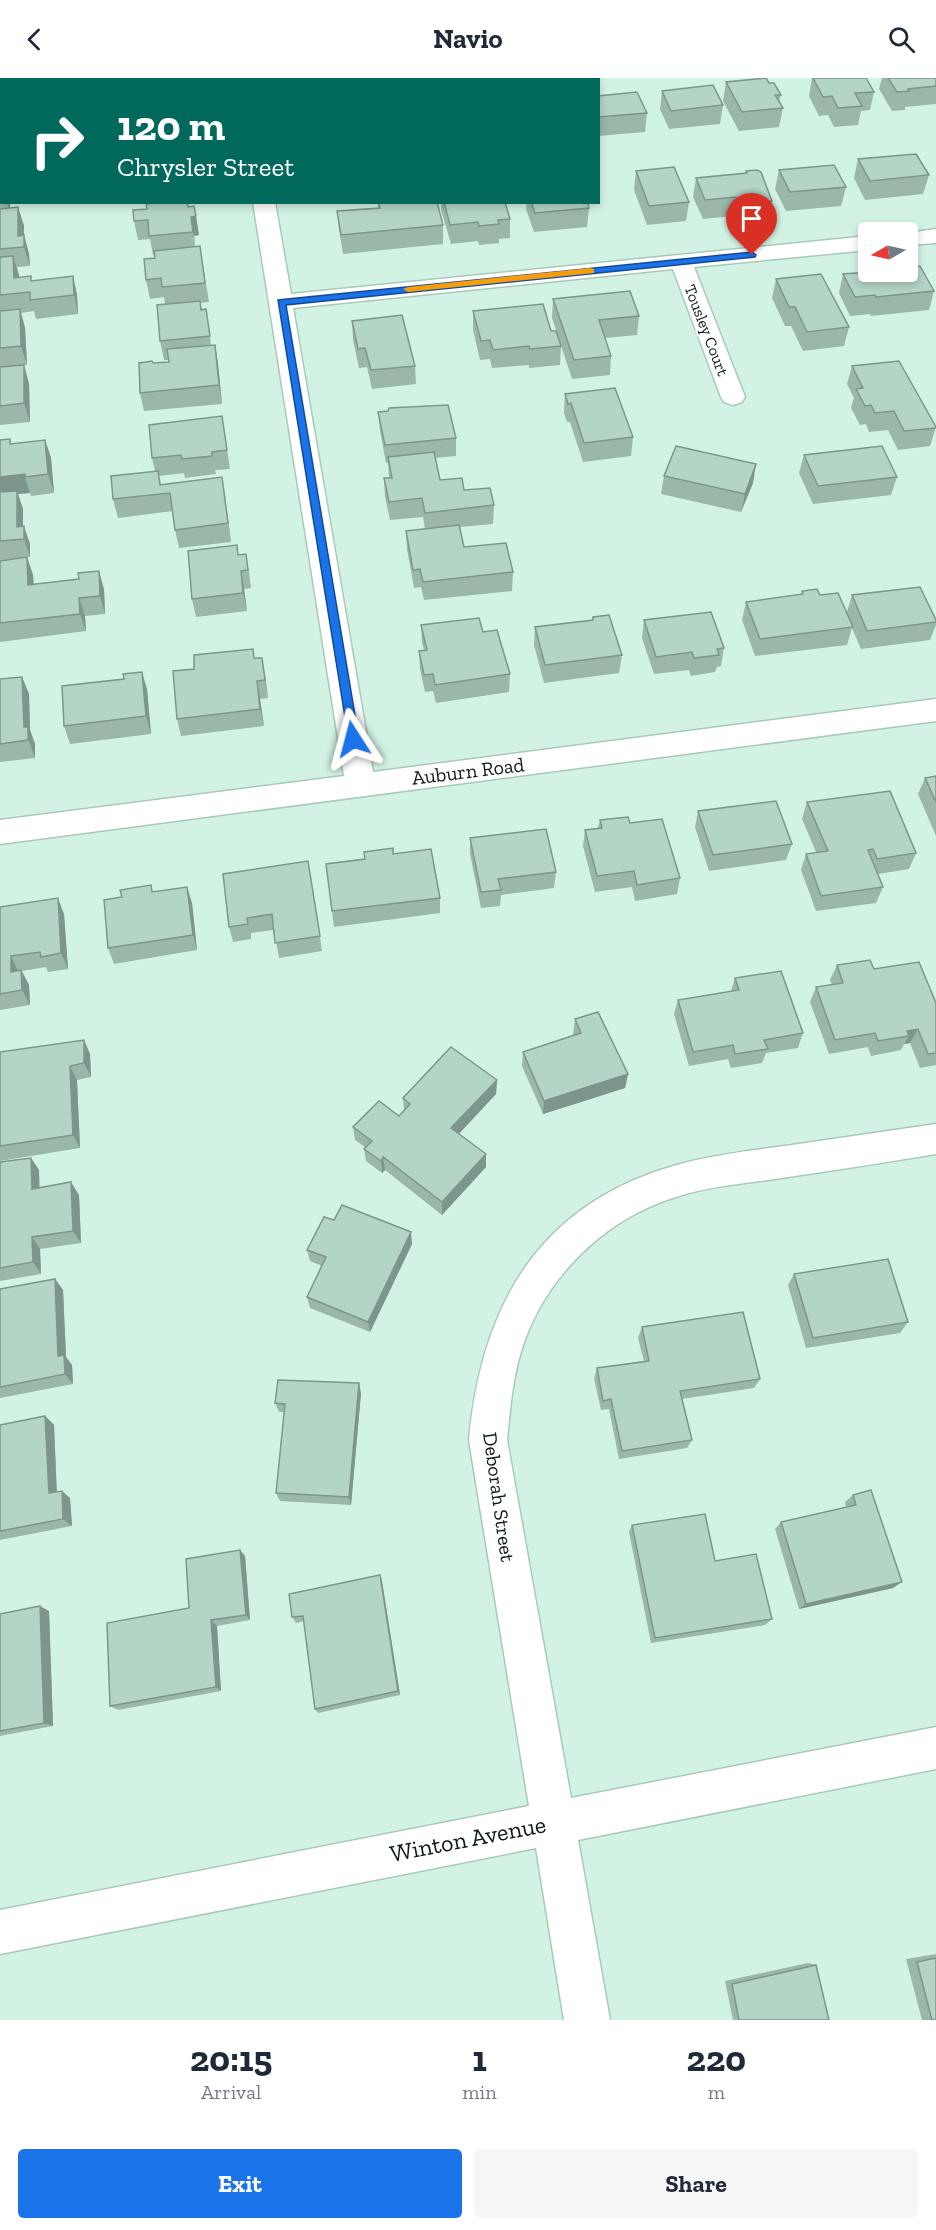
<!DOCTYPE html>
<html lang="en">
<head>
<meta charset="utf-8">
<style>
  :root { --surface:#fff; --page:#f6f6f7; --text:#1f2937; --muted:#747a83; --accent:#1a73e8 }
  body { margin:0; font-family:"Zilla Slab",serif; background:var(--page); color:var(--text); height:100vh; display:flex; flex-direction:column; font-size:22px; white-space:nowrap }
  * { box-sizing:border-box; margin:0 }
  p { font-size:20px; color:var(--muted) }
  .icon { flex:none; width:33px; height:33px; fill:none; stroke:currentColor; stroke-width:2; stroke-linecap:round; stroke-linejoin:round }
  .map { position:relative; height:1942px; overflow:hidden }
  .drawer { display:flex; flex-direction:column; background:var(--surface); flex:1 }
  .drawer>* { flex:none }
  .hud { position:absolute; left:0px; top:0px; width:600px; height:126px; box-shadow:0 3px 9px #0003; background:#00695c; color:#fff; overflow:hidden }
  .needle { width:39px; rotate:261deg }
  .tools { position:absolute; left:858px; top:144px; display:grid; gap:12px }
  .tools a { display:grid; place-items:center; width:60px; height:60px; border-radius:6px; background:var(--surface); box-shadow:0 3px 9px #0003; font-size:30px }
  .pin { position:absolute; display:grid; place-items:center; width:51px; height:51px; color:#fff; margin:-62px -26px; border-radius:50% 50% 50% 0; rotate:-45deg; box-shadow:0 0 6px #0007 }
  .pin .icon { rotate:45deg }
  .me { position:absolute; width:66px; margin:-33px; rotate:351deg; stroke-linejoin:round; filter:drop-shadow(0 0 4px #0008) }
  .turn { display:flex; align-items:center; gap:21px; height:126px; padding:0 18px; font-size:27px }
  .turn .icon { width:78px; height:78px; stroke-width:2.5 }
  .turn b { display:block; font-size:42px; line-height:51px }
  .eta { display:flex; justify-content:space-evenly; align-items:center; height:102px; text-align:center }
  .eta b { font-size:36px; font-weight:700; line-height:42px }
  .button { display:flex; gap:12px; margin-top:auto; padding:12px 18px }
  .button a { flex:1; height:69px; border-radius:6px; background:var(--accent); color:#fff; font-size:24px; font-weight:700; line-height:69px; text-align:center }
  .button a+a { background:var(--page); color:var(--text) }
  header { display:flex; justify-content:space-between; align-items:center; height:78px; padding:0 18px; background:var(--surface); font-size:27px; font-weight:700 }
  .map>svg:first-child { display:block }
</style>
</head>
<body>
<header><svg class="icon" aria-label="back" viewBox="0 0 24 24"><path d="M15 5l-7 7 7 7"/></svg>Navio<svg class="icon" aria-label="search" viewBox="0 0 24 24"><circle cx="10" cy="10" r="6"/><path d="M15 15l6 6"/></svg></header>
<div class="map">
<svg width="936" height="1942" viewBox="0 0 936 1942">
  <rect width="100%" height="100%" fill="#d2f3e4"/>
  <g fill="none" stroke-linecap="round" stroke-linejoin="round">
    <defs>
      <g id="street">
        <path d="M232 0H252L253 2H233Z"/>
        <path d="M553 0H590L552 2Z"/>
        <rect x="0" y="45" width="2" height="12"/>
        <path d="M253 124H275L291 216 868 158V172L694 189 745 319 742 324 733 327 724 324 721 319 673 191 293 230 373 694 936 621V643L0 766V742L344 698Z"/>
        <path d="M936 151V165L908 167V155Z"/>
        <path d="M936 1046V1076C887 1084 837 1092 788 1099 751 1105 712 1107 676 1119 603 1141 541 1203 520 1277 512 1305 510 1333 507 1362L571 1720 936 1649V1691L578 1762 610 1942H564L536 1770 0 1876V1832L529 1728 469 1362C482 1223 542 1122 684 1085 719 1076 756 1072 792 1067 840 1060 888 1053 936 1046Z"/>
      </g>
    </defs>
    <!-- street casing -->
    <use href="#street" stroke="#a9c9ba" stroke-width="3"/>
    <!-- street -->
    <use href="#street" fill="#fff" fill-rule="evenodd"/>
  </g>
  <!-- wall -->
  <g fill="#9bb7aa">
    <path d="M0 0H12V2H2V20H0Z"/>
    <path d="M39 0H96V2H40Z"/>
    <rect x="139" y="0" width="39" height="2"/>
    <path d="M812 0H866L874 14 870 32 861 33 858 47 834 49 828 37 819 38 809 18Z"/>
    <path d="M882 0H936V26L905 29V32L892 33 879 11Z"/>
    <path d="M726 4 769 5 781 17 779 24 783 30 779 49 739 53 723 23Z"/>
    <path d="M662 13 723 27 720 46 669 51 660 31Z"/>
    <path d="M598 18 647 35 645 54 598 58Z"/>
    <path d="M0 69H2V124H20V125L10 126V130L18 129 24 148V157L29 176 30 188 17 189 19 199 33 203 73 198 77 217 78 236 36 241 34 233 21 235 25 250 27 287H24L29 306 30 344 0 347Z"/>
    <path d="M858 81 929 97 923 116 865 122 854 100Z"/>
    <path d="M779 92 846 109 841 128 786 133 775 111Z"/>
    <path d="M636 93 689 124 686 143 647 147 634 112Z"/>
    <path d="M746 93 772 123 768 142 736 145 733 138 703 141 693 119 696 100 746 95Z"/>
    <path d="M378 124H437L443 147V166L343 176 339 152 337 133 378 130Z"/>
    <path d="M441 124H505L510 141V160L499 161V165L479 167 478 163 451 166 441 132Z"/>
    <path d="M527 124H587L589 130 587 149 534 154 526 131Z"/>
    <path d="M194 128 199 157 194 158 195 169 203 187 209 224 200 225 202 232 206 231 211 267H215L218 286 222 326 144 333 140 315 153 285 169 284 168 282H164L160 263 165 226 164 219 150 221 146 202 155 180V177H153L150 161 138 162 134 143 188 129Z"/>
    <path d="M843 196 934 213 929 232 871 238 870 236 850 238 839 215Z"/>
    <path d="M776 201 849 249 844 268 803 273 791 248H785L772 220Z"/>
    <path d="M553 221 639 238 637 257 605 260 611 278 610 297 572 301 552 240Z"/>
    <path d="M473 233 551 253 561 268 560 287 529 290V287L492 290 490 281 480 282 473 252Z"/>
    <path d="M352 243 415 288 416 306 372 311 367 289 359 290 353 262Z"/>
    <path d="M852 288 936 349 930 368 898 372 888 352 869 354 866 346 860 347 851 330 854 320 847 306Z"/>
    <path d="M565 316 633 359 631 378 583 384 570 344H567L564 335Z"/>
    <path d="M378 334 456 360V378L435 380 440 402 464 412 494 427 493 446 460 449 464 469 513 494 512 513 424 522 421 509 414 510 407 471 406 453 425 451 423 439 390 442 385 419 384 400H389L388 385H386L380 353Z"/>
    <path d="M222 338 230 391 215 392 216 396 185 400 184 395 159 398 161 406 222 399 231 464 179 470 175 452 173 433 118 440 113 421 155 393 152 380Z"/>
    <path d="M10 361 11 366 45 362 51 380 54 415 31 418 30 415 18 416 23 431V448L30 466V479H27L33 497 34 506 104 511 105 536 85 538 86 553 0 564V362Z"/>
    <path d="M804 377 897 399 891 417 813 426 799 395Z"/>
    <path d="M664 398 753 405 741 434 661 416Z"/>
    <path d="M237 467 238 477 246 476 249 494 251 510 244 511 247 533 196 539 192 521Z"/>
    <path d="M802 513 820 517 847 534 852 517 936 542V547L930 562 861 571 852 550 847 567 755 578 742 542 746 524 801 517Z"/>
    <path d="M593 539 622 577 619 595 544 605 534 567 535 549 592 542Z"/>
    <path d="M644 542 724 570 721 588 717 589 715 594 691 598 689 592 654 596 642 560Z"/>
    <path d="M421 547 483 554 510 596 509 614 436 625 433 613 425 614 420 591 419 573 424 572 422 565Z"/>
    <path d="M255 580 265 597 268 620 260 621 264 648 181 658 177 641 194 591Z"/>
    <path d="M22 599 29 616 30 652 35 666V680L0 684V601Z"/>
    <path d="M124 601 147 611 151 656 70 666 64 648Z"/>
    <path d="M936 698V758L918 716 925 700Z"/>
    <path d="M807 724 916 775 909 791 878 796 883 809 876 825 816 833 801 792 806 776 816 774 802 741Z"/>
    <path d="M698 733 792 766 786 782 709 793 695 749Z"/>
    <path d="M600 742 630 745 680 800 677 816 635 823 632 809 595 814 583 768 585 752 598 750Z"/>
    <path d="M470 760 556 794 554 810 501 817 500 828 481 830 470 776Z"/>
    <path d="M393 776 440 820V835L334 849 326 786 364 782Z"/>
    <path d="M311 799 322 873 279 880 274 852 251 855V861L233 864 229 849Z"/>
    <path d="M153 814 192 825 197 872 114 886 108 870Z"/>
    <path d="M0 829 64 836 68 891 48 894 46 889 22 893 29 907 30 927 0 932Z"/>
    <path d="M837 887 874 891 936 925V987L920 990 910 965 904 966 901 972 871 978 868 969 829 976 810 924 816 909 832 907 830 902Z"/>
    <path d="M735 900 803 955 798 970 766 975 762 985 731 990 728 981 689 988 674 936 678 922 731 913Z"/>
    <path d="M575 941 628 996 625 1010 543 1036 522 988 523 974 573 957Z"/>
    <path d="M84 962 90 976 91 999 77 1002 80 1070 0 1083V974Z"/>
    <path d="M497 1002 496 1016 459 1056 486 1089 442 1137 385 1092 382 1095 366 1083 364 1071 365 1069 355 1062 353 1049 399 1038 404 1033 403 1020Z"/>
    <path d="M31 1080 39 1092V1110L79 1117 81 1165 40 1171 41 1196 0 1203V1084Z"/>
    <path d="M412 1166 370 1254 310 1230 307 1219 322 1188 310 1183 307 1172Z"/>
    <path d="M794 1196 908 1244 900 1255 806 1270 788 1207Z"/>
    <path d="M55 1201 63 1212 66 1279 72 1287 73 1306 0 1320V1211Z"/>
    <path d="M642 1249 760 1301 754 1310 682 1321 692 1362 687 1370 619 1381 609 1331 601 1332 594 1300 597 1290 644 1283 638 1260Z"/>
    <path d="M361 1315 351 1427 280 1423 276 1415 284 1334H279L275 1325Z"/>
    <path d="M45 1338 54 1347 57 1414 70 1420 72 1448 0 1462V1347Z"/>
    <path d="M853 1417 893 1510 799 1531 775 1451 781 1444 846 1429 845 1424Z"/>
    <path d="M632 1447 772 1541 765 1547 651 1565 629 1454Z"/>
    <path d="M240 1472 245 1478 250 1542 217 1548 221 1613 118 1632 110 1628 189 1530Z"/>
    <path d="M380 1497 382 1503 400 1617 318 1635 315 1631 304 1543 296 1545 292 1539Z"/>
    <path d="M49 1533 53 1648 0 1658V1536Z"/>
    <path d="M936 1876V1942H922L906 1881Z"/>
    <path d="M808 1885 816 1887 829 1942H733L725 1903Z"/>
  </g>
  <!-- shaded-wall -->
  <g fill="#7e958b">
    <path d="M7 124H10V137Z"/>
    <path d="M18 129 24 148V169L18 158Z"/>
    <path d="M196 138 199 157 194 158 196 173 191 139Z"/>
    <path d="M24 157 29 176 30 188 24 169Z"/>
    <path d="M13 178 19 197 20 215 14 200Z"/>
    <path d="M73 198 77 217 78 236 74 217Z"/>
    <path d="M20 231 25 250 27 287 21 268Z"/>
    <path d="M215 267 218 286 222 326 219 307Z"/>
    <path d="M24 287 29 306 30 344 24 325Z"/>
    <path d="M45 362 51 380 54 415 48 396Z"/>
    <path d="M756 386 753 405 741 434 745 416Z"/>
    <path d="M25 396V399L30 415 18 416 23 431V461L0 419V399Z"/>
    <path d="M222 399 225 418 231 464 228 445Z"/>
    <path d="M24 448 30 466V479L24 461Z"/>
    <path d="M27 479 33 497 34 525 28 507Z"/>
    <path d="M99 493 104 511 105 536 100 518Z"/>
    <path d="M241 493 244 511 247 533 243 515Z"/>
    <path d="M79 520 85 538 86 553 80 536Z"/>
    <path d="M262 580 265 597 268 620 265 602Z"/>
    <path d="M142 594 147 611 151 656 146 638Z"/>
    <path d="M22 599 29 616 30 652 35 666V680L24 649Z"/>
    <path d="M257 603 260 621 264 648 260 631Z"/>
    <path d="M187 809 192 825 197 872 193 857Z"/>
    <path d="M58 820 64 836 68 891 61 875Z"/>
    <path d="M11 878 18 893 11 894Z"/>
    <path d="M21 892 29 907 30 927 22 912Z"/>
    <path d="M918 951 910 965 904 966 909 958 907 953Z"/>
    <path d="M84 962 90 976 91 999 84 985Z"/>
    <path d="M70 988 77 1002 80 1070 73 1057Z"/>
    <path d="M628 996 625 1010 543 1036 544 1023Z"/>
    <path d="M497 1002 496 1016 452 1063 451 1050Z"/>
    <path d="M486 1076V1089L442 1137V1124Z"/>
    <path d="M383 1079 385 1092 382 1095 381 1083Z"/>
    <path d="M31 1080 39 1092 40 1123 32 1111Z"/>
    <path d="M71 1104 79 1117 81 1165 73 1153Z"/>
    <path d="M411 1154 412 1166 370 1254 368 1244Z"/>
    <path d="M32 1159 40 1171 41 1196 33 1184Z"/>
    <path d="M55 1201 63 1212 66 1279 72 1287 73 1306 65 1296 58 1278Z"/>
    <path d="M359 1305 361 1315 351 1427 349 1419Z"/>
    <path d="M45 1338 54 1347 57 1423 49 1415Z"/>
    <path d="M62 1413 70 1420 72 1448 63 1441Z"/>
    <path d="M240 1472 245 1478 250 1542 246 1537Z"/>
    <path d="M380 1497 382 1503 400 1617 398 1613Z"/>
    <path d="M902 1504 893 1510 799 1531 806 1526Z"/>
    <path d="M40 1528 49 1533 53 1648 44 1645Z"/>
    <path d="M211 1542 217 1548 221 1613 216 1609Z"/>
  </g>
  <!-- building -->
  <g fill="#b4d5c6" stroke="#7e958b" stroke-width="1.5">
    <path d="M766 0 769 5H774L781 17H775L783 30 742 34 726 4Z"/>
    <path d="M813 0H866L874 14 855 15 862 28 838 30 832 18 823 19Z"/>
    <path d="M888 0H936V8L908 11 909 13 897 14Z"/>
    <path d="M713 7 723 27 671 33 662 13Z"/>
    <path d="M637 14 647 35 598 39V18Z"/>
    <path d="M0 69H2V118L0 119Z"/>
    <path d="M916 76 929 97 870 103 858 81Z"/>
    <path d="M834 87 846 109 790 114 779 92Z"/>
    <path d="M674 89 689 124 649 128 636 93Z"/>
    <path d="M757 92 761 94 772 123 739 126 736 119 705 122 696 100 747 95 746 93Z"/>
    <path d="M161 124H187L188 129 194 128 196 138 191 139 193 154 149 158 148 142 134 143 133 132 147 131 146 126Z"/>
    <path d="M378 124H437L443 147 341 157 337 133 380 130Z"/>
    <path d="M444 124H505L510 141 498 142 499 146 479 148 478 144 450 147Z"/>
    <path d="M531 124H587L589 130 535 135Z"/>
    <path d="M18 129V158L24 157V169L0 171V131Z"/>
    <path d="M200 168 205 205 162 209 161 200 146 202 144 181 155 180 154 173Z"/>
    <path d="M13 178 14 200 31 198V203L73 198 74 217 30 222V214L0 217V179Z"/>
    <path d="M920 188 934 213 876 219 875 217 855 219 843 196 870 194H908V190Z"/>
    <path d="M821 196 849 249 807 254 795 229H789L776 201Z"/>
    <path d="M630 213 639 238 599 242 611 278 574 282 553 221Z"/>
    <path d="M200 223 201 232 206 231 210 258 160 263 157 227Z"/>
    <path d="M543 226 551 253H556L561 268 530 271 529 268 493 272 490 262 481 263 473 233Z"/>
    <path d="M20 231 21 268 0 270V233Z"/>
    <path d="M402 237 415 288 371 292 365 270 358 271 352 243Z"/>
    <path d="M215 267 219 307 140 315 139 285 152 283 153 285 169 284 167 271Z"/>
    <path d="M899 283 936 349V350L904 353 894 333 875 335 871 327 865 328 856 311 863 310 852 288Z"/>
    <path d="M24 287V325L0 328V289Z"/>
    <path d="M615 310 633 359 584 365 571 325 568 326 565 316Z"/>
    <path d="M448 327 456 360 385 367 378 334 388 333 389 330Z"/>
    <path d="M222 338 227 372 212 374V378L182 381 181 377 152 380 149 347Z"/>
    <path d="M10 361V366L45 362 48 396 25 399V396L0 399V362Z"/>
    <path d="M676 368 756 386 745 416 664 398Z"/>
    <path d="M882 368 897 399 818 408 804 377Z"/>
    <path d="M434 374 440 402 462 400 464 412 490 410 494 427 425 435 422 420 389 424 384 400H392L388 379Z"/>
    <path d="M158 393 160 407 222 399 228 445 175 452 170 415 113 421 111 398Z"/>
    <path d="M17 413V449L24 448V461L0 463V414Z"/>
    <path d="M459 447 464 469 506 465 513 494 423 504 420 491 413 492 406 453Z"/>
    <path d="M237 467 238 477 246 476 248 492 241 493 243 515 192 521 188 473Z"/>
    <path d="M27 479 28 507 79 501 78 495 99 493 100 518 79 520 80 536 0 545V483Z"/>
    <path d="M920 509 936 542V544L867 553 852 517Z"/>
    <path d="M817 511 820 517 838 515 853 549 760 561 746 524 803 516 802 513Z"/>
    <path d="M711 534 724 570 717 571 719 577 694 580 692 574 656 579 644 542Z"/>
    <path d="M609 537 622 577 545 587 535 549 593 542V539Z"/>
    <path d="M479 540 483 554 497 552 510 596 435 607 433 596 424 597 419 573 427 572 421 547Z"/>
    <path d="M253 571 254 580H262L265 602 257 603 260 631 177 641 173 593 194 591V577Z"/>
    <path d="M142 594 146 638 64 648 62 608 124 601 123 596Z"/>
    <path d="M22 599 24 649H28V662L0 666V601Z"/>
    <path d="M936 698V724L925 700Z"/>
    <path d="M890 713 916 775 877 781 873 771 868 772 883 809 821 818 806 776 828 773 807 724Z"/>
    <path d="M776 723 792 766 713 777 698 733Z"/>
    <path d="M628 739 630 745 662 741 680 800 637 807 634 793 597 798 585 752 602 750 600 742Z"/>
    <path d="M546 751 556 794 498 801 501 812 481 814 470 760Z"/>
    <path d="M393 770V776L431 771 440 820 332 833 326 786 365 781 364 774Z"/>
    <path d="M308 783 320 858 275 865 272 836 247 840 248 846 229 849 223 796Z"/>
    <path d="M151 807 152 814 187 809 193 857 108 870 104 822 122 819 120 812Z"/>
    <path d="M58 820 61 875 41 879 40 874 11 878V894L21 892 22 912 0 916V829Z"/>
    <path d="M870 882 874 891 919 884 936 925V975L928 976 918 951 907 953 909 958 878 963 875 955 835 962 816 909 843 905 837 887Z"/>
    <path d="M781 893 803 955 764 962 768 971 735 976 733 967 693 974 678 922 739 912 735 900Z"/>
    <path d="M598 934 628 996 544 1023 523 974 581 955 575 941Z"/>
    <path d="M84 962V985L70 988 73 1057 0 1068V974Z"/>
    <path d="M451 969 497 1002 451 1050 486 1076 442 1124 383 1079 381 1083 364 1071 372 1063 353 1049 379 1023 399 1038 410 1026 403 1020Z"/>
    <path d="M31 1080 32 1111 71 1104 73 1153 32 1159 33 1184 0 1190V1084Z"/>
    <path d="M342 1127 411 1154 368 1244 307 1219 326 1179 307 1172 324 1139 334 1142Z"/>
    <path d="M888 1181 908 1244 813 1260 794 1196Z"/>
    <path d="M55 1201 58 1278 64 1277 65 1296 0 1309V1211Z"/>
    <path d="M743 1234 760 1301 680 1313 692 1362 622 1373 611 1321 603 1323 597 1290 649 1283 642 1249Z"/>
    <path d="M278 1302 359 1305 349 1419 276 1415 285 1326 275 1325Z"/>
    <path d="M45 1338 49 1415 62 1413 63 1441 0 1453V1347Z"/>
    <path d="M871 1412 902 1504 806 1526 781 1444 856 1427 853 1417Z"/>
    <path d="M705 1436 715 1483 756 1476 772 1541 655 1560 632 1447Z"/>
    <path d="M240 1472 246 1537 211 1542 216 1609 110 1628 107 1545 189 1530 186 1481Z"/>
    <path d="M380 1497 398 1613 315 1631 303 1538 292 1539 289 1516Z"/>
    <path d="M40 1528 44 1645 0 1653V1536Z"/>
    <path d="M936 1880V1942H932L917 1884Z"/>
    <path d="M816 1887 829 1942H739L732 1906Z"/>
  </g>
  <!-- route -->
  <path fill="#1a73e8" stroke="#114b97" stroke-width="1.5" d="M752 174 756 177 755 179 286 227 359 661 353 666 349 664 278 222Z"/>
  <!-- slow -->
  <path fill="#f59e0b" d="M590 190 594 191V195L408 214 403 211 408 209Z"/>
  <g text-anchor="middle" stroke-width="4.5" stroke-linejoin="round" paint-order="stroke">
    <!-- far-street labels -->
    <g font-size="16" fill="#0d1914" stroke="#fff">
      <text transform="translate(707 252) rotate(69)" y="6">Tousley Court</text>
    </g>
    <!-- street labels -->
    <g font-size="20" fill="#0d1914" stroke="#fff">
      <text transform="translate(468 693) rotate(-7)" y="7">Auburn Road</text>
      <text transform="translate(499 1419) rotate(82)" y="7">Deborah Street</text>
    </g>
    <!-- near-street labels -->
    <g font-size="24" fill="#0d1914" stroke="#fff">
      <text transform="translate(468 1761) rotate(-11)" y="8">Winton Avenue</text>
    </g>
  </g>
</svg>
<div class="tools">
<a><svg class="needle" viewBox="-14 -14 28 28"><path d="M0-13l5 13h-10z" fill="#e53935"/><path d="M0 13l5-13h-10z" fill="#747a83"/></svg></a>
</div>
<div class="pin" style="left:752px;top:177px;background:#d93025"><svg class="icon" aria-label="arrive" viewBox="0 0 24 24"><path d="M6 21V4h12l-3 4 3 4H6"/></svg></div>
<svg class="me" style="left:353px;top:661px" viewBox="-20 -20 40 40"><path d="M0-17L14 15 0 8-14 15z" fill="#1a73e8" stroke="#fff" stroke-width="4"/></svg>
<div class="hud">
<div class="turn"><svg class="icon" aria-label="right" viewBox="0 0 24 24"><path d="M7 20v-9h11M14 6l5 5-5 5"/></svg><div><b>120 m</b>Chrysler Street</div></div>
</div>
</div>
<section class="drawer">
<div class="eta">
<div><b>20:15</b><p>Arrival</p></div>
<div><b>1</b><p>min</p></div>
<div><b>220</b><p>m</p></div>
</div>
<div class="button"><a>Exit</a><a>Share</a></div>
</section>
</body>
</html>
